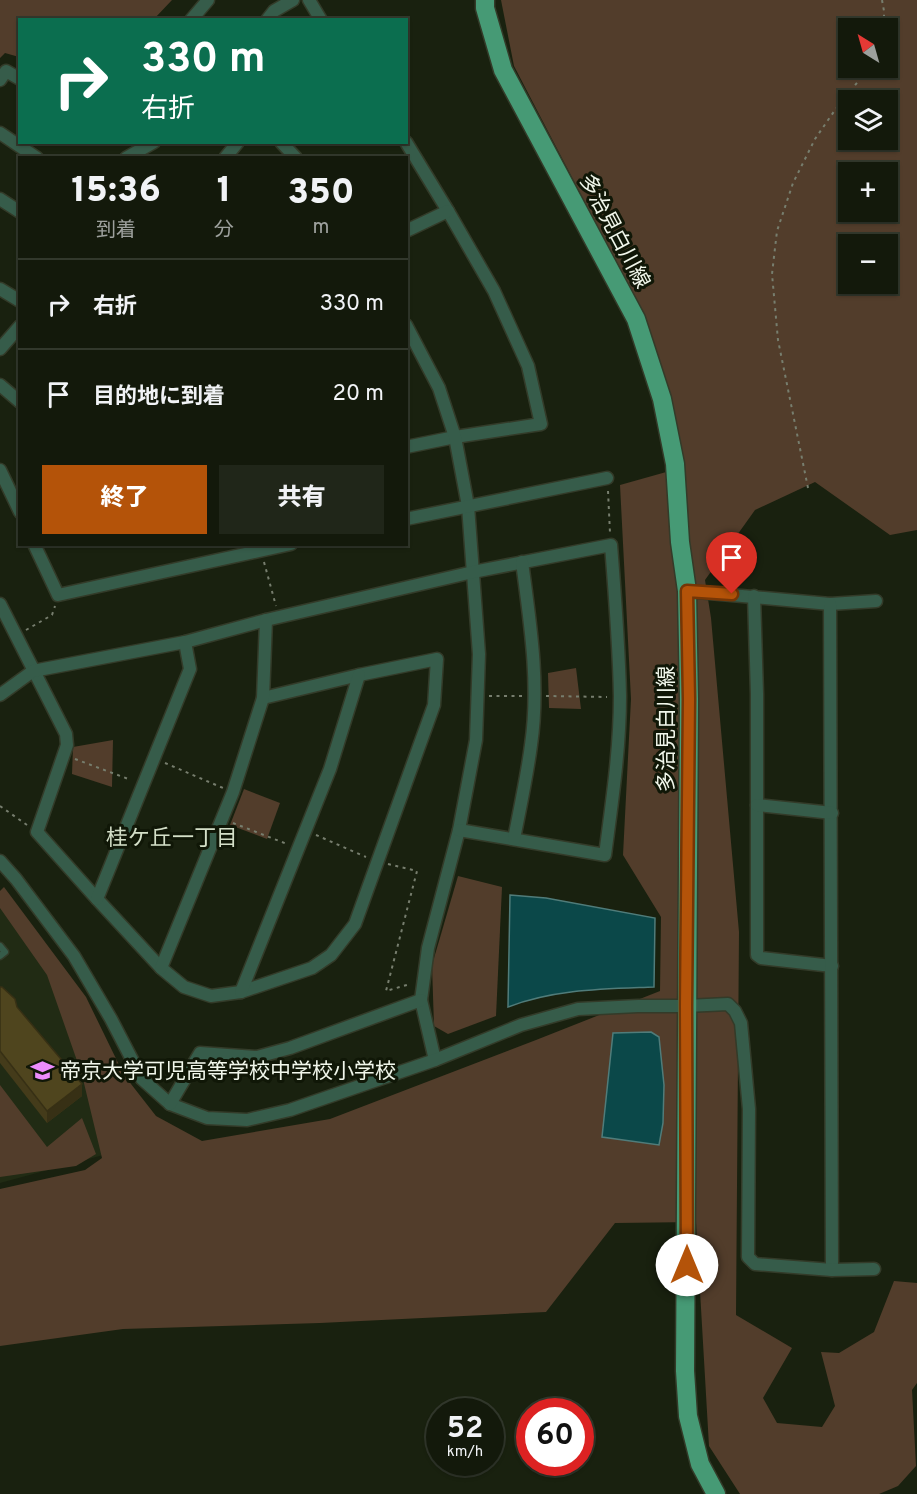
<!DOCTYPE html>
<html lang="ja">
<head>
<meta charset="utf-8">
<style>
  :root { --surface:#13190b; --page:#202619; --text:#f1f3f6; --muted:#9da09d; --line:#32382c; --accent:#b45309 }
  body { margin:0; font-family:Overpass,"Noto Sans JP",sans-serif; background:var(--page); color:var(--text); height:100vh; display:flex; flex-direction:column; font-size:22px; white-space:nowrap }
  * { box-sizing:border-box; margin:0 }
  p { font-size:20px; color:var(--muted) }
  .icon { flex:none; width:33px; height:33px; fill:none; stroke:currentColor; stroke-width:2; stroke-linecap:round; stroke-linejoin:round }
  .map { position:relative; flex:1; overflow:hidden }
  .side { position:absolute; left:18px; top:156px; width:390px; height:390px; display:flex; flex-direction:column; background:var(--surface); border-radius:0px; box-shadow:0 2px 4px #0004,0 0 0 2px var(--line) }
  .side>* { flex:none }
  .guide { position:absolute; left:18px; top:18px; width:390px; height:126px; border-radius:0px; box-shadow:0 2px 4px #0004,0 0 0 2px var(--line); background:#0b6e4f; color:#fff; overflow:hidden }
  .needle { width:39px; rotate:323deg }
  .buttons { position:absolute; left:838px; top:18px; display:grid; gap:12px }
  .buttons a { display:grid; place-items:center; width:60px; height:60px; border-radius:0px; background:var(--surface); box-shadow:0 2px 4px #0004,0 0 0 2px var(--line); font-size:30px }
  .speed { position:absolute; left:426px; top:1398px; display:flex; gap:12px; font-size:30px; font-weight:700; text-align:center }
  .speed>* { display:grid; place-content:center; width:78px; height:78px; border-radius:50%; background:var(--surface); box-shadow:0 2px 4px #0004,0 0 0 2px var(--line); line-height:1 }
  .speed small { font-size:15px; font-weight:400 }
  .speed .limit { border:9px solid #d22; background:#fff; color:#111 }
  .pin { position:absolute; display:grid; place-items:center; width:51px; height:51px; color:#fff; margin:-62px -26px; border-radius:50% 50% 50% 0; rotate:-45deg; box-shadow:0 0 6px #0007 }
  .pin .icon { rotate:45deg }
  .me { position:absolute; width:66px; margin:-33px; rotate:0deg; stroke-linejoin:round; filter:drop-shadow(0 0 4px #0008) }
  .turn { display:flex; align-items:center; gap:21px; height:126px; padding:0 24px; font-size:27px }
  .turn .icon { width:78px; height:78px; stroke-width:2.5 }
  .turn b { display:block; font-size:42px; line-height:51px }
  .eta { display:flex; justify-content:space-evenly; align-items:center; height:102px; text-align:center }
  .eta b { font-size:36px; font-weight:800; line-height:42px }
  .cta { display:flex; gap:12px; margin-top:auto; padding:12px 24px }
  .cta a { flex:1; height:69px; border-radius:0px; background:var(--accent); color:#fff; font-size:24px; font-weight:800; line-height:69px; text-align:center }
  .cta a+a { background:var(--page); color:var(--text) }
  ul { padding:0; list-style:none }
  li { display:flex; align-items:center; gap:18px; height:90px; padding:0 24px; border-top:2px solid var(--line) }
  li div { flex:1 }
  li b { display:block; font-size:22px }
  li em { font-style:normal }
  .map>svg:first-child { display:block }
</style>
</head>
<body>
<div class="map">
<svg width="917" height="1494" viewBox="0 0 917 1494">
  <rect width="100%" height="100%" fill="#19210f"/>
  <!-- built -->
  <path fill="#212b14" d="M0 901 62 987 107 1154 0 1183Z"/>
  <!-- green -->
  <g fill="#523d2b" fill-rule="evenodd">
    <path d="M0 0H172L154 19 20 20 19 57 5 53 0 58Z"/>
    <path d="M501 0H917V530L890 535 815 482 755 510 705 580 711 618 739 932 736 1315 792 1348 763 1398 777 1423 822 1427 835 1406 821 1352 839 1353 874 1332 894 1281 917 1283V1383L912 1390 916 1466 898 1486 879 1494H740L709 1446 696 1222 615 1223 546 1312 320 1323 123 1329 0 1346V1189L85 1170 102 1158 82 1075 47 975 0 908V891L4 887 86 997 124 1075 156 1116 202 1141 330 1119 536 1040 660 991 661 917 623 855 631 699 620 485 684 467 668 389 643 314 514 66ZM849 28H888V68H849ZM849 100H888V140H849ZM849 172H888V212H849ZM849 244H888V284H849Z"/>
    <path d="M576 668 581 709 549 708 548 673Z"/>
    <path d="M113 740 112 787 72 774 73 747Z"/>
    <path d="M244 789 280 803 267 839 230 825Z"/>
    <path d="M458 876 502 887 496 1016 448 1034 434 1026 432 965Z"/>
    <path d="M0 1085 47 1147 82 1118 96 1154 76 1166 0 1177Z"/>
  </g>
  <!-- water -->
  <g fill="#0b4849" stroke="#507c7a" stroke-width="1.5">
    <path d="M510 895 546 898 655 918 654 987C604 989 555 989 508 1007Z"/>
    <path d="M651 1032 659 1037 664 1085 663 1123 659 1145 602 1137 613 1033Z"/>
  </g>
  <g fill="none" stroke-linecap="round" stroke-linejoin="round">
    <defs>
      <path id="lane" d="M0 946 5 952 0 956"/>
      <g id="street">
        <path d="M309 0 321 20"/>
        <path d="M191 20 208 0"/>
        <path d="M267 20 274 11 293 0"/>
        <path d="M0 80 6 71 20 79"/>
        <path d="M0 133 37 158"/>
        <path d="M281 142 296 158"/>
        <path d="M406 142 448 211 494 291 528 366 541 424 455 437 406 447"/>
        <path d="M126 158 154 142"/>
        <path d="M225 158 238 142"/>
        <path d="M0 199 20 212"/>
        <path d="M406 231 448 211"/>
        <path d="M0 289 20 301"/>
        <path d="M406 325 439 388 455 437 468 506 479 654 476 740 459 830 428 948 421 1000 435 1060"/>
        <path d="M0 349 20 326"/>
        <path d="M0 385 20 402"/>
        <path d="M0 470 20 512"/>
        <path d="M406 519 607 478"/>
        <path d="M34 544 58 595 291 544"/>
        <path d="M687 591 830 604 876 601"/>
        <path d="M754 596 757 694V955L761 958 832 966"/>
        <path d="M0 604 66 734 67 745 37 832 97 899 161 968 184 987 211 996 241 992 312 968 331 955 355 924 434 705 437 659 359 675 263 698"/>
        <path d="M830 604 832 1270"/>
        <path d="M0 695 33 671 185 642 266 620 473 572 611 545C615 595 619 645 620 696 620 749 612 802 605 855L459 830"/>
        <path d="M757 805 832 813"/>
        <path d="M514 839C520 808 527 776 531 745 540 684 530 622 522 562"/>
        <path d="M0 861 16 879 74 956 111 1019 142 1079 170 1104 207 1118 247 1120 290 1110 435 1060 521 1025 578 1009 638 1006H686L728 1004 735 1011 741 1023 749 1109 748 1257 755 1264 832 1270 874 1269"/>
        <path d="M97 899 190 669 185 642"/>
        <path d="M161 968 233 792 263 698 266 620"/>
        <path d="M241 992 330 769 359 675"/>
        <path d="M170 1104 200 1053 257 1057 290 1048 421 1000"/>
      </g>
      <path id="primary" d="M485 0V8L503 70 636 319 662 399 675 464 680 542 687 591 689 699 685 1371 688 1416 700 1464 716 1494"/>
    </defs>
    <!-- lane casing -->
    <use href="#lane" stroke="#333b29" stroke-width="9"/>
    <!-- street casing -->
    <use href="#street" stroke="#333b29" stroke-width="15"/>
    <!-- primary casing -->
    <use href="#primary" stroke="#333b29" stroke-width="21"/>
    <!-- path -->
    <g stroke="#777e6e" stroke-width="2" stroke-dasharray="3 4.5" stroke-linecap="butt">
      <path d="M882 0 884 11V28"/>
      <path d="M808 488 778 340 772 274 777 231 793 183 815 139 835 110 869 68"/>
      <path d="M608 491 610 533"/>
      <path d="M264 562 276 606"/>
      <path d="M26 630 52 615 55 606"/>
      <path d="M489 696H523"/>
      <path d="M546 696 607 697"/>
      <path d="M75 759 131 780"/>
      <path d="M165 763 223 788"/>
      <path d="M0 806 27 825"/>
      <path d="M233 823 287 844"/>
      <path d="M316 835 366 857"/>
      <path d="M388 864 417 871 386 991 410 984"/>
    </g>
    <!-- lane -->
    <use href="#lane" stroke="#365c4a" stroke-width="6"/>
    <!-- street -->
    <use href="#street" stroke="#365c4a" stroke-width="12"/>
    <!-- primary -->
    <use href="#primary" stroke="#469a75" stroke-width="18"/>
  </g>
  <!-- wall -->
  <path fill="#443b1a" d="M0 987 17 1007 82 1096 47 1123 0 1063Z"/>
  <!-- shaded-wall -->
  <path fill="#373015" d="M82 1084V1096L47 1123V1111Z"/>
  <!-- building -->
  <path fill="#4f451e" stroke="#373015" stroke-width="1.5" d="M0 987H2L15 999 17 1007 82 1084 47 1111 0 1051Z"/>
  <g fill="none" stroke-linecap="round" stroke-linejoin="round">
    <defs>
      <path id="route" d="M687 1265 686 1006 689 699 687 591 732 594"/>
    </defs>
    <!-- route casing -->
    <use href="#route" stroke="#753606" stroke-width="15"/>
    <!-- route -->
    <use href="#route" stroke="#b45309" stroke-width="10"/>
  </g>
  <!-- icons -->
  <defs>
    <symbol id="school-bare" viewBox="-9 -9 18 18"><path d="M0-5L7-2L0 1L-7-2ZM-4 1L0 2.5L4 1V4Q0 6-4 4Z" fill="#ec8cfb" stroke="#101707" stroke-width="2.5" paint-order="stroke"/></symbol>
  </defs>
  <g fill-rule="evenodd">
    <use href="#school-bare" x="26" y="1054" width="33" height="33"/>
  </g>
  <g text-anchor="middle" stroke-width="6" stroke-linejoin="round" paint-order="stroke">
    <!-- street labels -->
    <g font-size="21" fill="#f1f7eb" stroke="#101707">
      <text transform="translate(615 231) rotate(62)" y="7">多治見白川線</text>
      <text transform="translate(666 729) rotate(-90)" y="7">多治見白川線</text>
    </g>
    <!-- poi labels -->
    <g font-size="21" fill="#f1f7eb" stroke="#101707" text-anchor="start">
      <text x="60" y="1078">帝京大学可児高等学校中学校小学校</text>
    </g>
    <!-- neighbourhood labels -->
    <g font-size="22" fill="#d4dfc8" stroke="#101707">
      <text x="172" y="845">桂ケ丘一丁目</text>
    </g>
  </g>
</svg>
<div class="buttons">
<a><svg class="needle" viewBox="-14 -14 28 28"><path d="M0-13l5 13h-10z" fill="#e53935"/><path d="M0 13l5-13h-10z" fill="#9da09d"/></svg></a>
<a><svg class="icon" aria-label="layers" viewBox="0 0 24 24"><path d="M12 4l9 5-9 5-9-5zM3 14l9 5 9-5"/></svg></a>
<a>+</a>
<a>−</a>
</div>
<div class="speed"><div>52<small>km/h</small></div><div class="limit">60</div></div>
<div class="pin" style="left:732px;top:594px;background:#d93025"><svg class="icon" aria-label="arrive" viewBox="0 0 24 24"><path d="M6 21V4h12l-3 4 3 4H6"/></svg></div>
<svg class="me" style="left:687px;top:1265px" viewBox="-20 -20 40 40"><circle r="19" fill="#fff"/><path d="M0-13L10 11 0 6-10 11z" fill="#b45309"/></svg>
<div class="guide">
<div class="turn"><svg class="icon" aria-label="right" viewBox="0 0 24 24"><path d="M7 20v-9h11M14 6l5 5-5 5"/></svg><div><b>330 m</b>右折</div></div>
</div>
<section class="side">
<div class="eta">
<div><b>15:36</b><p>到着</p></div>
<div><b>1</b><p>分</p></div>
<div><b>350</b><p>m</p></div>
</div>
<ul>
<li><svg class="icon" aria-label="right" viewBox="0 0 24 24"><path d="M7 20v-9h11M14 6l5 5-5 5"/></svg><div><b>右折</b></div><em>330 m</em></li>
<li><svg class="icon" aria-label="arrive" viewBox="0 0 24 24"><path d="M6 21V4h12l-3 4 3 4H6"/></svg><div><b>目的地に到着</b></div><em>20 m</em></li>
</ul>
<div class="cta"><a>終了</a><a>共有</a></div>
</section>
</div>
</body>
</html>
